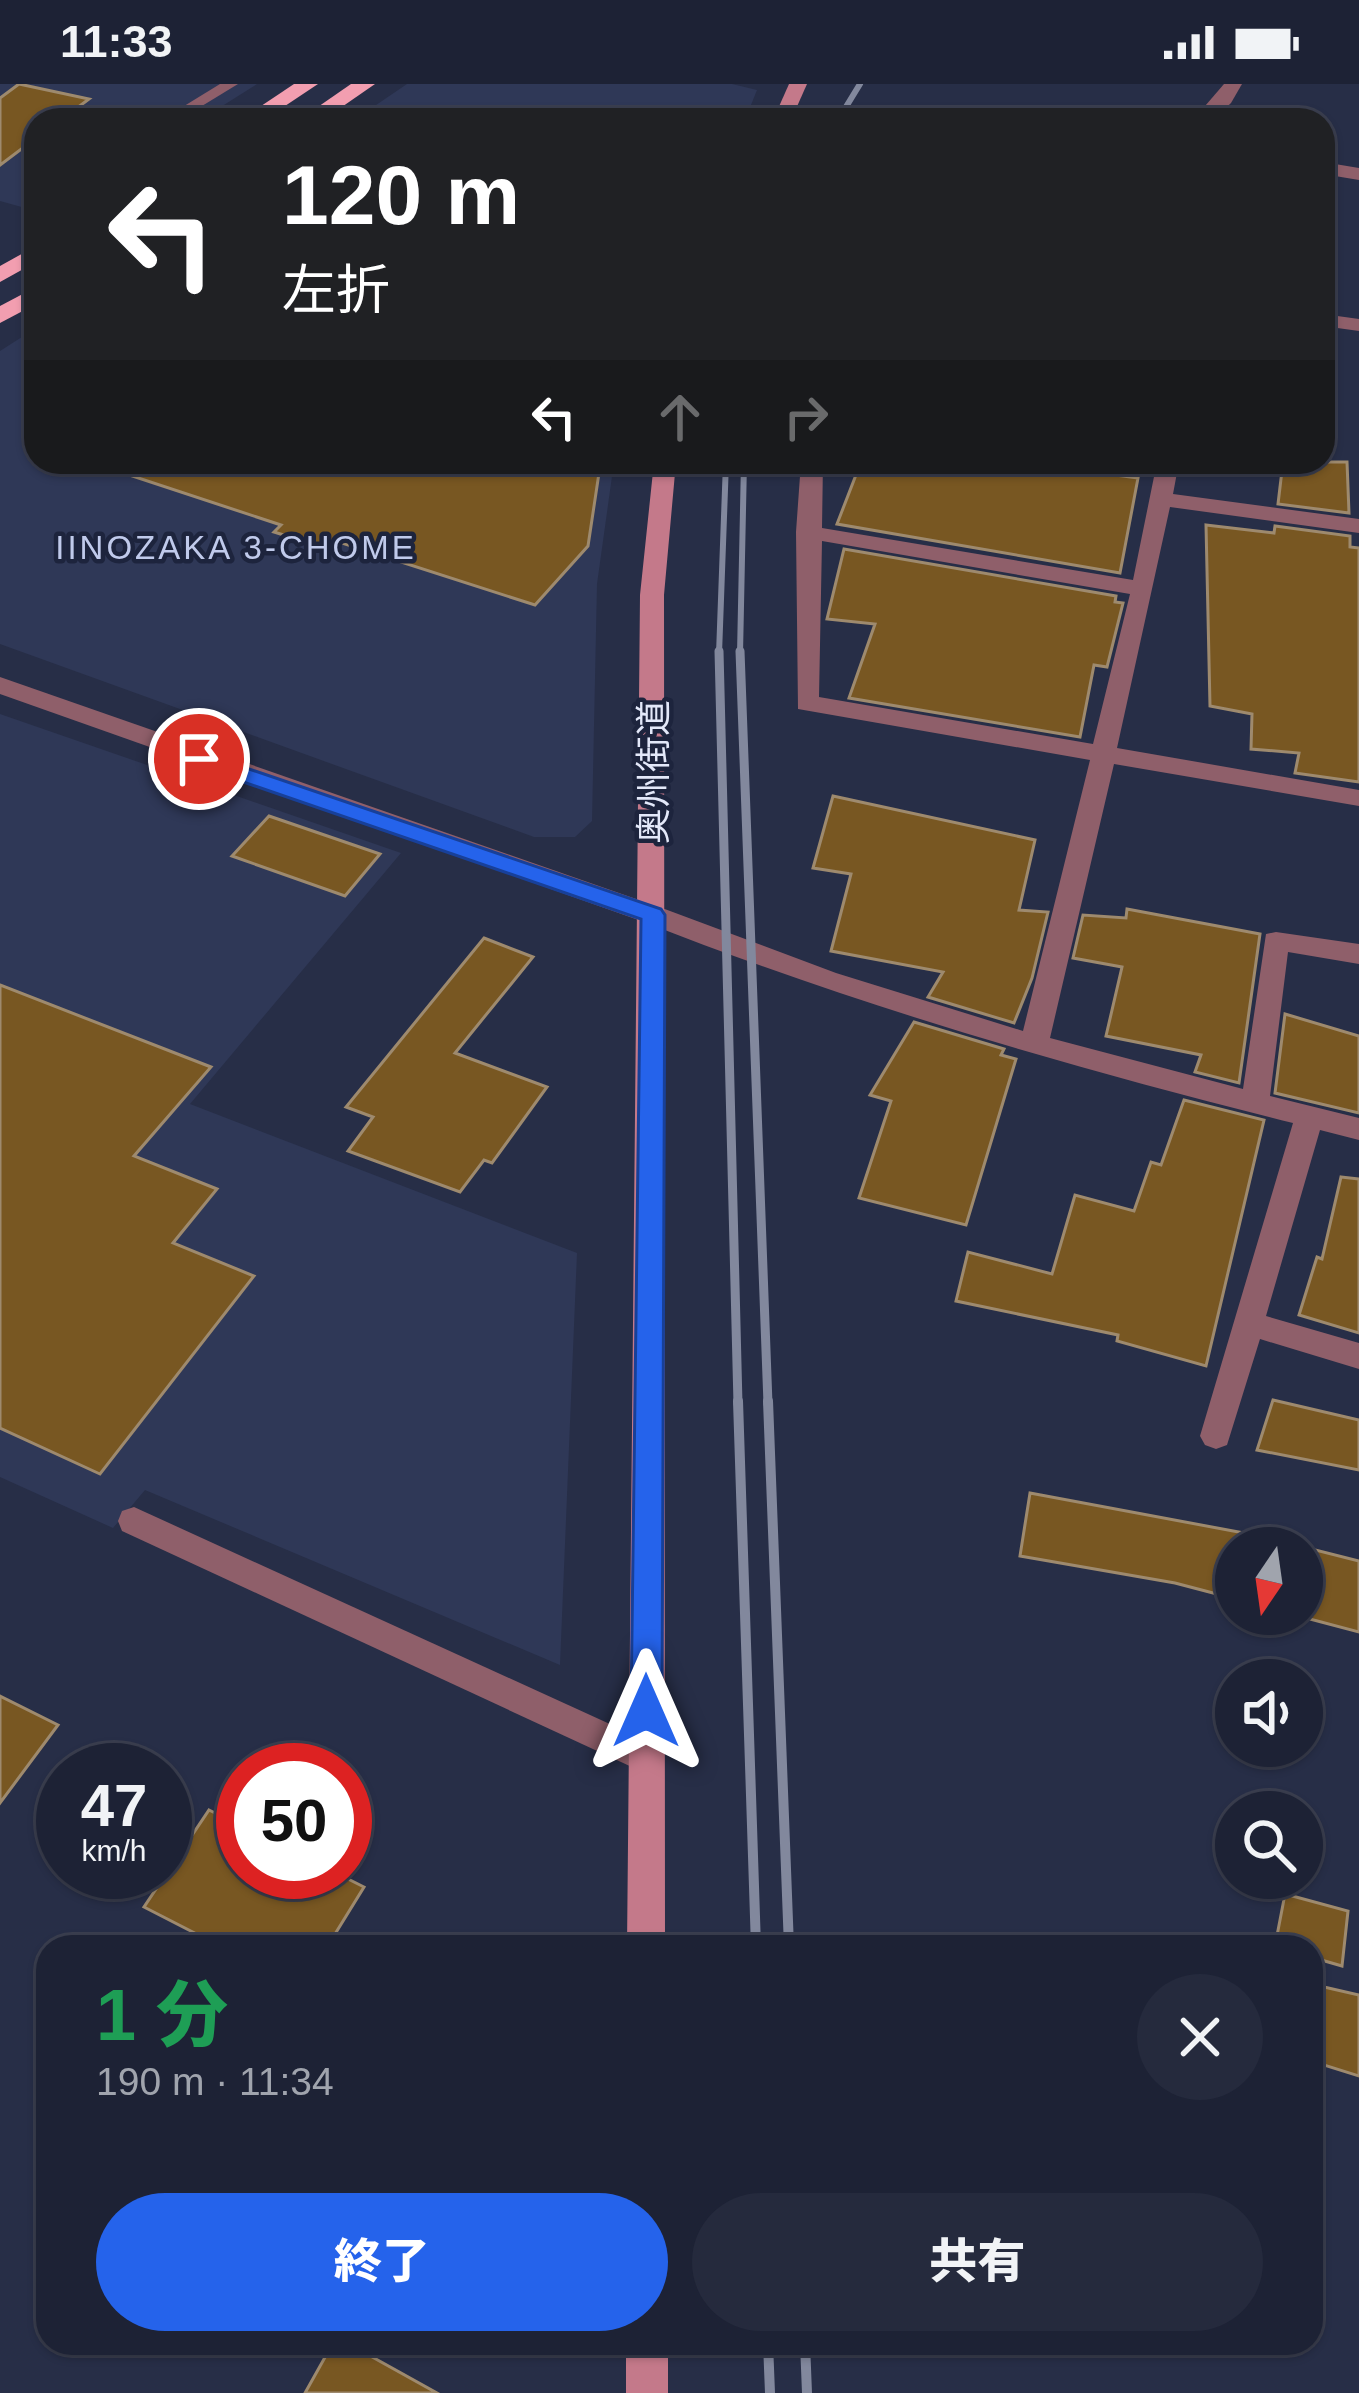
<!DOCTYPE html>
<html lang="ja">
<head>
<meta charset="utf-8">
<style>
  :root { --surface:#1d2235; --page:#252a3d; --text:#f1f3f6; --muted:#a0a4ad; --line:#3b3f50; --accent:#2563eb }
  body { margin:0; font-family:Arial,"Noto Sans JP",sans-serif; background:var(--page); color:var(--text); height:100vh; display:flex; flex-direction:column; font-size:45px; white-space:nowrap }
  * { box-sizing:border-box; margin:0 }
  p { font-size:39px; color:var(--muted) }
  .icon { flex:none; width:66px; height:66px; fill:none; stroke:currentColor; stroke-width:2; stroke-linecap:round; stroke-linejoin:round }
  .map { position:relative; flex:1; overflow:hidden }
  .sheet { position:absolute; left:36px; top:1851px; width:1287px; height:420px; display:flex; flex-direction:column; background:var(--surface); border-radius:36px; box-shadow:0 3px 9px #0004,0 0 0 3px var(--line) }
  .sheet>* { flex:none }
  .guide { position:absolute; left:24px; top:24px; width:1311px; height:366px; border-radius:36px; box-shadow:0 3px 9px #0004,0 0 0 3px var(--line); background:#202124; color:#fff; overflow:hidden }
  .needle { width:78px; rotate:193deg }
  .tools { position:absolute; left:1215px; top:1443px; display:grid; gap:24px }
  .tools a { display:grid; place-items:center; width:108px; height:108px; border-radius:50%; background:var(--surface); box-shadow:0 3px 9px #0004,0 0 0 3px var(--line); font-size:60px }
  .speed { position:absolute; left:36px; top:1659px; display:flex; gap:24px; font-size:60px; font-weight:700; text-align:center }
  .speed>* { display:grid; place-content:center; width:156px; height:156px; border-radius:50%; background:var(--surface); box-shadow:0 3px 9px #0004,0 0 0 3px var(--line); line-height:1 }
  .speed small { font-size:30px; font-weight:400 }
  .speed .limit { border:18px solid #d22; background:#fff; color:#111 }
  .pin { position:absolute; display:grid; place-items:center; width:102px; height:102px; color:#fff; margin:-51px; border:6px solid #fff; border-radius:50%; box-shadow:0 3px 12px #0007 }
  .me { position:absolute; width:132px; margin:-66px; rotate:0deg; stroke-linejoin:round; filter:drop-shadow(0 0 9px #0008) }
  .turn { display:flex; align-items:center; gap:42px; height:252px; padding:0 60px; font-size:54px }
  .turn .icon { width:156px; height:156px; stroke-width:2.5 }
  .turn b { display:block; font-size:84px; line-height:102px }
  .lanes { display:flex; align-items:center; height:114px; padding:0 60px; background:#0003; justify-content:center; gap:60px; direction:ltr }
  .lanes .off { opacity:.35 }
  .round { display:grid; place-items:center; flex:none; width:126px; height:126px; border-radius:63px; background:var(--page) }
  .summary { display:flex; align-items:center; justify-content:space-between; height:204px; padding:0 60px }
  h1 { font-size:72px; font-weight:800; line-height:90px; color:#1e9e55 }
  .cta { display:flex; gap:24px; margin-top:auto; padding:24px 60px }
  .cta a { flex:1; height:138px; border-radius:72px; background:var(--accent); color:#fff; font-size:48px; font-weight:800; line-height:138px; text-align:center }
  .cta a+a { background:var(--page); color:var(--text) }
  .status { display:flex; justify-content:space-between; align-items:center; height:84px; padding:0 60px; background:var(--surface); direction:ltr }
  .status svg { height:33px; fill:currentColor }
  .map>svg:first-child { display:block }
</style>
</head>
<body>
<div class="status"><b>11:33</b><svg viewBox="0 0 49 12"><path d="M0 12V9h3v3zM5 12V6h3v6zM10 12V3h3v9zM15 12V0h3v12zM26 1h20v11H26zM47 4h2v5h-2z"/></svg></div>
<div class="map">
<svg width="1359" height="2309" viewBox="0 0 1359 2309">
  <rect width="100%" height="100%" fill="#272e47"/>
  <!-- built -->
  <g fill="#2f3857">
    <path d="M0 0H257L200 36H36V127L0 117Z"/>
    <path d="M407 0H732L757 6 745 36H354Z"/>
    <path d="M36 244V378H614L597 500 592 737 575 753H534L0 560V267Z"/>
    <path d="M0 630 401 769 190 1020 577 1169 560 1581 145 1406 113 1444 0 1393Z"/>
  </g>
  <!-- building -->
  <g fill="#785722" stroke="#9e8a6e" stroke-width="3">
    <path d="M19 0 89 15 61 36H36V54L0 81V14Z"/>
    <path d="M118 378H564L599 389 588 462 535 521 339 458 332 466 274 448 281 441 117 387Z"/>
    <path d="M861 378H1018L1138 394 1120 489 837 440Z"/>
    <path d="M1283 378H1347L1349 429 1278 420Z"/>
    <path d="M1206 441 1274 449 1275 442 1350 452V463L1359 464V698L1295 689 1299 669 1251 665 1252 630 1210 622Z"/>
    <path d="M844 465 1116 512 1115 518 1123 519 1107 583 1094 581 1080 653 849 614 875 540 827 535Z"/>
    <path d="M833 712 1035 756 1019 826 1048 828 1032 894 1014 939 928 913 943 888 831 867 851 790 813 784Z"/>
    <path d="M269 732 380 770 345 812 232 772Z"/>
    <path d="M1127 825 1260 850 1239 999 1195 988 1201 971 1106 952 1122 883 1073 874 1083 831 1126 834Z"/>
    <path d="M484 854 533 873 455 969 547 1003 492 1079 484 1076 460 1108 348 1067 373 1033 346 1023Z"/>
    <path d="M0 901 211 983 134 1072 217 1105 173 1159 254 1192 100 1390 0 1344Z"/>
    <path d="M1285 930 1359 952V1029L1275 1009Z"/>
    <path d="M914 938 1004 965 1001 971 1016 975 966 1141 859 1114 891 1017 870 1011Z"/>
    <path d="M1184 1016 1264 1036 1206 1282 1117 1257 1118 1251 956 1217 968 1168 1052 1190 1075 1111 1134 1127 1151 1078 1161 1081Z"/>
    <path d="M1341 1093 1359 1095V1249L1299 1231 1317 1173 1322 1175Z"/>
    <path d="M1273 1316 1359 1336V1386L1257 1366Z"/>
    <path d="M1030 1409 1260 1452 1359 1477V1548L1291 1530H1302V1464H1236V1515L1175 1499 1020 1472Z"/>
    <path d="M0 1612 58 1641 0 1719Z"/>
    <path d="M209 1726 243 1743V1788H334L364 1803 327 1863H222L144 1823Z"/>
    <path d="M1285 1810 1348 1827 1342 1882 1311 1873V1863L1275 1862Z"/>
    <path d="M1311 1900 1359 1911V1992L1311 1977Z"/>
    <path d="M333 2259H347L437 2309H305Z"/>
  </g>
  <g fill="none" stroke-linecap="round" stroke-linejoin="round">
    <!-- service -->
    <path fill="#8f5f6a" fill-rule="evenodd" d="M220 0H238L179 36 163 35Z"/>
    <!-- minor -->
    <g fill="#8f5f6a" fill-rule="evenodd">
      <path d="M1224 0H1242L1231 19 1213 36H1193Z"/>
      <path d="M939 21 1010 36 932 31V23Z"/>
      <path d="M1323 78 1359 84V96L1323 90Z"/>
      <path d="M1323 230 1359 235V247L1323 242Z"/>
      <path d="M801 378H823L822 444 1133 496 1157 378H1179L1173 410 1359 435V449L1170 423 1117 664 1359 706V722L1114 680 1050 954 1243 1005 1266 850 1276 848 1359 860V880L1288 868 1270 1012 1359 1034V1056L1320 1046 1266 1232 1359 1259V1285L1260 1255 1227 1361 1216 1365 1205 1361 1200 1352 1293 1039C1072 984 856 921 644 838L640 831 644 824H662L836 889 1023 947 1090 676 798 625 796 448ZM822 457 1130 510 1093 660 819 613Z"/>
      <path d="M134 1423 658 1662 664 1673 658 1684 646 1689 634 1684 122 1447 118 1437 122 1427Z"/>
    </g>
    <!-- tertiary -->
    <path fill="#8f5f6a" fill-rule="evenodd" d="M0 593 662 824 666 831 662 838H644L0 610Z"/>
    <!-- secondary -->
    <g fill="#c4798a" fill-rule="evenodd">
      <path d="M789 0H807L791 36H773Z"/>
      <path d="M654 378H676L664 511 665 1863H627L640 511Z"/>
      <rect x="626" y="2259" width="42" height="50"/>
    </g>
    <!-- trunk -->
    <g fill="#f29eb0" fill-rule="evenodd">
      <path d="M294 0H318L264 36H240Z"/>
      <path d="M351 0H375L323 36H299Z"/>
      <path d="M36 162V178L0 198V182Z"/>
      <path d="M36 203V220L0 239V222Z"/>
    </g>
    <!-- rail-far2 -->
    <g stroke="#82889d" stroke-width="6">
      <path d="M838 36 860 0"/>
      <path d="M719 570 726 378"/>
      <path d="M740 570 744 378"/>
    </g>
    <!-- rail-far1 -->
    <g stroke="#82889d" stroke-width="9">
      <path d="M719 567 738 1320"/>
      <path d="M740 567 768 1320"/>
    </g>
    <!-- rail -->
    <g stroke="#82889d" stroke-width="10">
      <path d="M738 1317 756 1863"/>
      <path d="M768 1317 789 1863"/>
      <path d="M768 2259 770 2309"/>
      <path d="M805 2259 807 2309"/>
    </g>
  </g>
  <!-- route -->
  <path fill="#2563eb" stroke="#184099" stroke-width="3" d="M199 668 661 825 665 831 662 1627 658 1637 646 1641 635 1637 631 1627 641 835 191 680V670Z"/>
  <g text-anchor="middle" stroke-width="9" stroke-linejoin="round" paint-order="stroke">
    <!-- far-neighbourhood labels -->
    <g font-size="33" letter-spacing="3" fill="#c0caeb" stroke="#1d243d">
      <text x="236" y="475">IINOZAKA 3-CHOME</text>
    </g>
    <!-- street labels -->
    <g font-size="36" fill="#e3e8f9" stroke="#1d243d">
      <text transform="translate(653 688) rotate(-90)" y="13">奥州街道</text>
    </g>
  </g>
</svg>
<div class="tools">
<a><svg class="needle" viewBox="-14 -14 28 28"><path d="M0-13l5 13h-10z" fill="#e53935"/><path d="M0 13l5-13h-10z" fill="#a0a4ad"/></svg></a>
<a><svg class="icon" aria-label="sound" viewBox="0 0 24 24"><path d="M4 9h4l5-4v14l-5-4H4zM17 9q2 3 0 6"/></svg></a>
<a><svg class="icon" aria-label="search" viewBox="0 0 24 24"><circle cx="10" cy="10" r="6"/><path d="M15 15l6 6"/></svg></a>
</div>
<div class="speed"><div>47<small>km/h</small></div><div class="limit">50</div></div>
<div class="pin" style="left:199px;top:675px;background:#d93025"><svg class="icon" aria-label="arrive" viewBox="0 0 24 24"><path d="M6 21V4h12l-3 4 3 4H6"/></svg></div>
<svg class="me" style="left:646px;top:1627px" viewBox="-20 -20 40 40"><path d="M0-17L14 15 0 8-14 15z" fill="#2563eb" stroke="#fff" stroke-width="4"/></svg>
<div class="guide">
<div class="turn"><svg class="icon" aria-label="left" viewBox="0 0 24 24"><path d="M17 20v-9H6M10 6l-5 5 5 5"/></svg><div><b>120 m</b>左折</div></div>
<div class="lanes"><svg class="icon" aria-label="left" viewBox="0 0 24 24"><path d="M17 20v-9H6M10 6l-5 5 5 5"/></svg><svg class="icon off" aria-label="ahead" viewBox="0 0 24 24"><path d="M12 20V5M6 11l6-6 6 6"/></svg><svg class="icon off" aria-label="right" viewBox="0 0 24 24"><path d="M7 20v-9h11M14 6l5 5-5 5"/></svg></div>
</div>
<section class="sheet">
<div class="summary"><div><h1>1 分</h1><p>190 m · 11:34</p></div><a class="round"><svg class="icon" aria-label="close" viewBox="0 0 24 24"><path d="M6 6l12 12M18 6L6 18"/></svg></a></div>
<div class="cta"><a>終了</a><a>共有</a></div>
</section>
</div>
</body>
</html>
